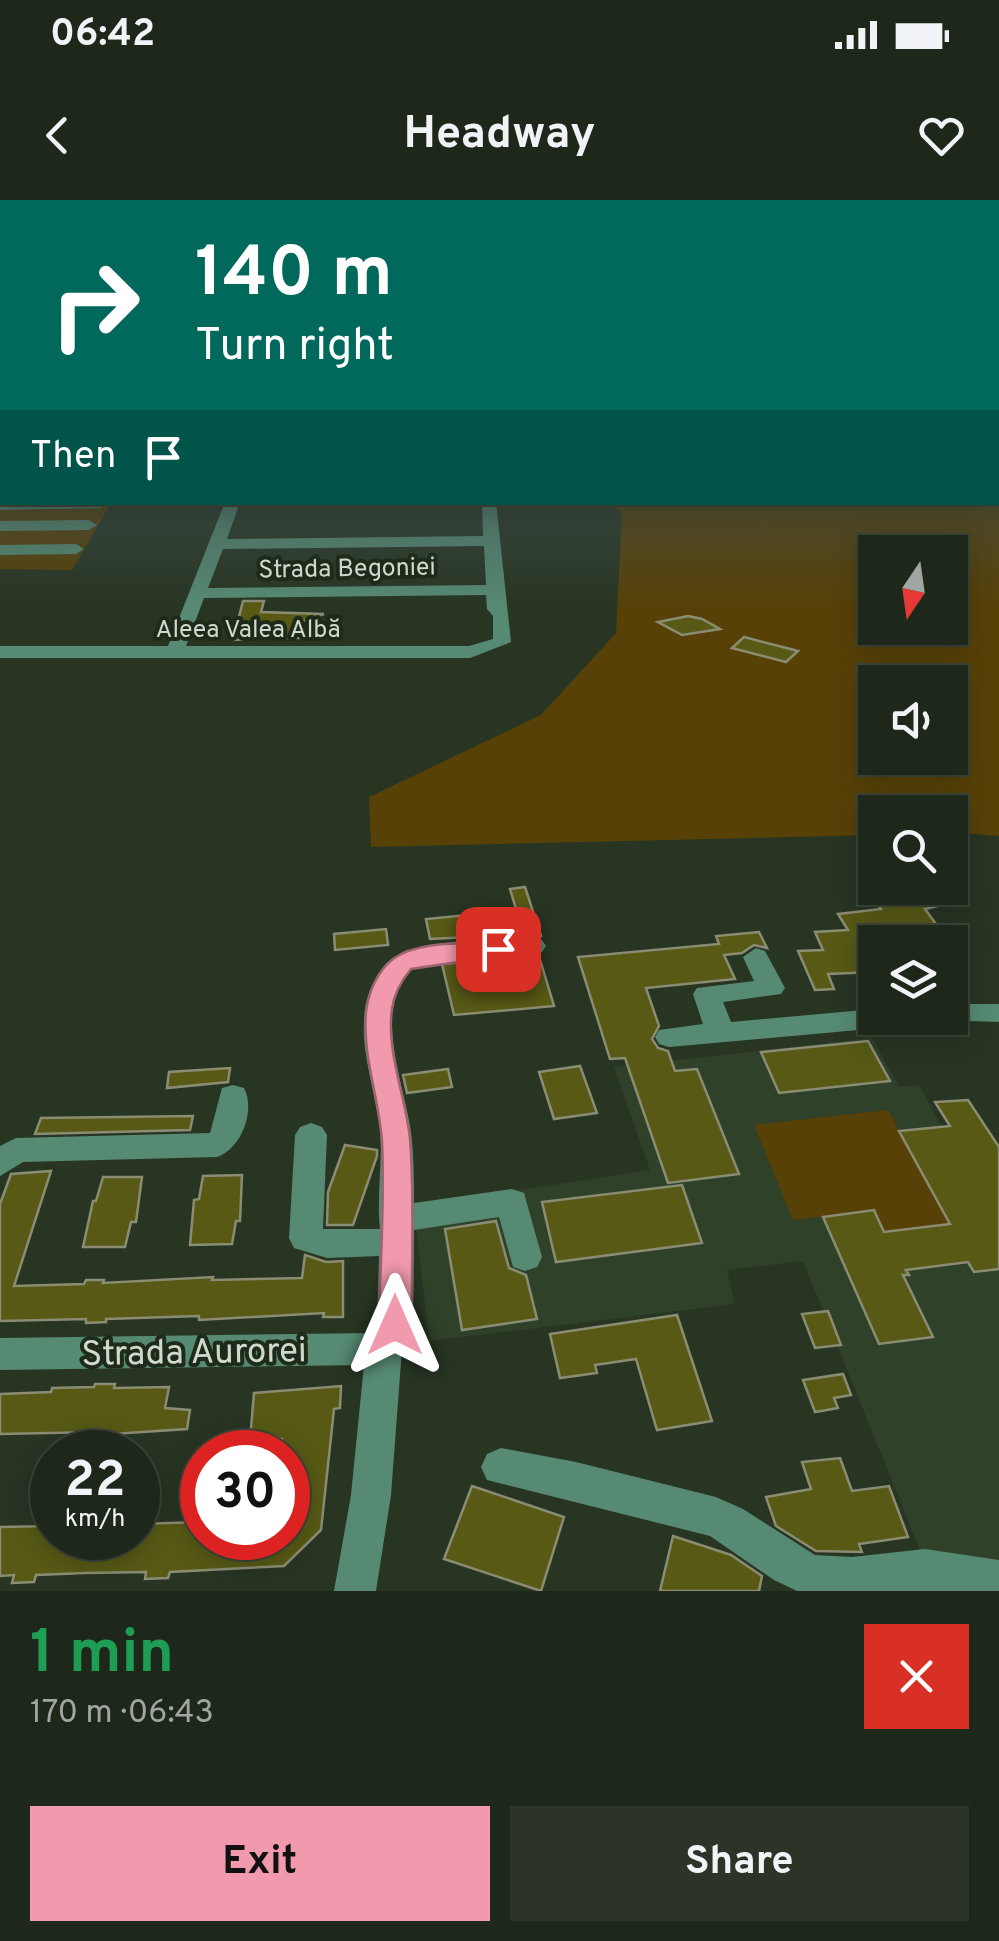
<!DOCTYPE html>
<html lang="en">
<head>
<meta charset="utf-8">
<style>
  :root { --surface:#1e281a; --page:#2b3427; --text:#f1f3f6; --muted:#a1a6a2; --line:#3c4439; --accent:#f29aad }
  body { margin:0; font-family:Overpass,sans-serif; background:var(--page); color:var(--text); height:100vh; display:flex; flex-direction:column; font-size:38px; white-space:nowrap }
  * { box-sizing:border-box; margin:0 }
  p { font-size:32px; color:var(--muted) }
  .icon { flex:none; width:55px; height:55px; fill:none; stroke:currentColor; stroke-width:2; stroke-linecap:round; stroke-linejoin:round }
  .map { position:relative; height:1391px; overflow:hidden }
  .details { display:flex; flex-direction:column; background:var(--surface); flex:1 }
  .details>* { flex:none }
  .top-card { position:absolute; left:0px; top:0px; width:1000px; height:305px; box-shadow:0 5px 25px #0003,0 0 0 2px var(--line); background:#00695c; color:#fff; overflow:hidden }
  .needle { width:65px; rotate:193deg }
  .fabs { position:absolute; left:858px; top:335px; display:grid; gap:20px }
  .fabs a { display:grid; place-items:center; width:110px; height:110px; border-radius:0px; background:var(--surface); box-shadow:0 5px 25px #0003,0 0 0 2px var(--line); font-size:50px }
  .speed { position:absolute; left:30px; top:1230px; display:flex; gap:20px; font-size:50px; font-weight:700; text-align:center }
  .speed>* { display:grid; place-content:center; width:130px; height:130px; border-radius:50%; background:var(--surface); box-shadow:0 5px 25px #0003,0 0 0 2px var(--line); line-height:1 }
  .speed small { font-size:25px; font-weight:400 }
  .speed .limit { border:15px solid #d22; background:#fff; color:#111 }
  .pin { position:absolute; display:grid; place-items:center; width:85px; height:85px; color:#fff; margin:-42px; border-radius:20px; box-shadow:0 5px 15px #0006 }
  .me { position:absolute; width:110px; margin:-55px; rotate:0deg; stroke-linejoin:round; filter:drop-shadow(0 0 8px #0008) }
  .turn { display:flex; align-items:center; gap:35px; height:210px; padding:0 30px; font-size:45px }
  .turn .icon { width:130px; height:130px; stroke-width:2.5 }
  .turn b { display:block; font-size:70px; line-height:85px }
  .then { display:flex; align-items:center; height:95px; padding:0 30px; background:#0003; gap:20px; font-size:38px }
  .round { display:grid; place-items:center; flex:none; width:105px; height:105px; border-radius:0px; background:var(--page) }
  .overview { display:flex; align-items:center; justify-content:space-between; height:170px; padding:0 30px }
  h1 { font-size:60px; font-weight:700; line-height:75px; color:#1e9e55 }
  .action { display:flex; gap:20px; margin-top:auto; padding:20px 30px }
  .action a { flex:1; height:115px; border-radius:0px; background:var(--accent); color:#111; font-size:40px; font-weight:700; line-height:115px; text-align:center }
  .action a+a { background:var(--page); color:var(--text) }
  .status { display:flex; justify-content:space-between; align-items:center; height:70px; padding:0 50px; background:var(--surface); direction:ltr }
  .status svg { height:28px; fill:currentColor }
  header { display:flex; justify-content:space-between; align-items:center; height:130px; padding:0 30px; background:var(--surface); font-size:45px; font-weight:700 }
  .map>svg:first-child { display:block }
</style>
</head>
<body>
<div class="status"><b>06:42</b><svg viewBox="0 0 49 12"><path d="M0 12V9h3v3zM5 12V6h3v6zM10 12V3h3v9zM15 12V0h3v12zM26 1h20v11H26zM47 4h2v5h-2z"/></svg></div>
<header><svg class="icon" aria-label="back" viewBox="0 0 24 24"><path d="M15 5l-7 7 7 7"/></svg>Headway<svg class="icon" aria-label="heart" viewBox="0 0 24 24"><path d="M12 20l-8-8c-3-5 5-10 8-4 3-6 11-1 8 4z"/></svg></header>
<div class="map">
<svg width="999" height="1391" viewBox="0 0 999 1391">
  <rect width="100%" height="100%" fill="#283523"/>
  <!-- built -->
  <path fill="#2f4129" d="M872 838 899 887 919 885 999 1030V1365L922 1355 803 1061 727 1070 735 1104 429 1141 414 1006 650 970 614 867Z"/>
  <!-- green -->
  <g fill="#574107" fill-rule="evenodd">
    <path d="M999 213V636L950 632V612H875V635L371 647 369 597 541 515 616 433 622 314 609 303 998 302ZM875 352H950V428H875ZM875 482H950V558H875Z"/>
    <path d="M0 286 2 302 111 303 72 370 0 369Z"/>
    <path d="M888 910 950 1024 884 1032 873 1010 793 1020 754 925Z"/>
  </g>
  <!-- building -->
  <g fill="#575915" stroke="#8a8c73" stroke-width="2.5">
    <path d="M243 401H264L261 412 324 414 303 421 300 438H280L283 428 253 439 233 440Z"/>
    <path d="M688 416 702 419 720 429 682 435 658 422Z"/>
    <path d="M744 437 798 451 786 462 732 448Z"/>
    <path d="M525 687 541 736 524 735 510 689Z"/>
    <path d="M885 688H929L942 705 925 709 949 742H875V772L828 774 834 789 815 790 798 751 823 750 815 732 848 730 838 714 881 709 868 689Z"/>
    <path d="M467 715 472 737 430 739 426 719Z"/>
    <path d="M386 729 388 745 335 750 334 734Z"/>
    <path d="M759 732 767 748 754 745 742 753 724 755 735 779 646 788 659 826 652 839 658 848 668 851 675 871 697 869 739 974 668 983 625 858 610 859 578 757 719 744 716 736Z"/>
    <path d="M539 756 554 806 454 815 442 764Z"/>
    <path d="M868 841 890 881 779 893 761 852Z"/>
    <path d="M580 866 597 913 554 919 539 872Z"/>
    <path d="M230 868 228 882 167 888 169 872Z"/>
    <path d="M448 869 452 887 407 893 403 875Z"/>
    <path d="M968 900 999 947V1069L974 1072 968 1062 906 1070 909 1075H903L933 1137 879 1144 823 1017 874 1010 884 1032 950 1024 899 931 950 926 935 902Z"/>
    <path d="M193 916 190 930 35 934 41 918Z"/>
    <path d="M345 945 377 950V956L353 1025H327L328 992Z"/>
    <path d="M51 971 14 1086 84 1084 86 1080H104L103 1083 213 1077 212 1080 302 1078 305 1055 326 1062 343 1061V1117H323L324 1113 199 1120V1116L106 1119V1122L86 1123V1119L0 1121V1004L11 974Z"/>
    <path d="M242 975 240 1021H236L232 1044 190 1045 194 1000 199 999 203 976Z"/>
    <path d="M103 977H142L136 1022H131L125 1047H83L93 1001H96Z"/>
    <path d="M682 985 702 1043 556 1062 542 1002Z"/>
    <path d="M496 1021 509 1068 526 1075 537 1119 462 1130 445 1029Z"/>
    <path d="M828 1111 841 1145 815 1148 802 1114Z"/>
    <path d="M677 1115 712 1221 657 1230 636 1159 595 1165 597 1173 560 1178 550 1134Z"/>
    <path d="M843 1174 851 1195 834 1198 838 1208 815 1212 803 1180Z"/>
    <path d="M95 1184H115L114 1188 169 1187 165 1208 190 1210 187 1229 98 1235V1232L0 1234V1194L51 1192 52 1188 94 1187Z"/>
    <path d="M341 1186 340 1208 334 1209 321 1330 284 1366 170 1372 168 1378 145 1379 146 1372 85 1373 36 1375 34 1382 12 1383 14 1375 0 1376V1327L52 1326V1338H138V1324L202 1322V1338H288V1252H281L282 1239 250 1240 254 1193Z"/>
    <path d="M840 1258 852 1291 889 1286 908 1337 859 1344 862 1352 816 1351 776 1326 766 1297 811 1289 802 1262Z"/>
    <path d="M472 1286 564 1317 541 1391 444 1359Z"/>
    <path d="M673 1336 731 1355 762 1376 759 1391H660Z"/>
  </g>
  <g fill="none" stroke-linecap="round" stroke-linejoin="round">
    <!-- minor -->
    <g fill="#568a73" fill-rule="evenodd">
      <rect x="0" y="280" width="2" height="8"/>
      <path d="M0 302H107L108 304 101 308 0 310Z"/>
      <path d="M225 302H240L227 339 483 336 482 302H496L511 442 470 458H0V446H168ZM484 346 486 385 208 388 223 349ZM486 395 487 409 493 416V439L469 446H186L204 398Z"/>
      <path d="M0 321 89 320 97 325 89 330 0 331Z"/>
      <path d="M0 345 76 344 84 349 76 354 0 355Z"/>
      <path d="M533 738 542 740 546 746 542 752C505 762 464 753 426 763 365 781 403 883 410 925 414 951 414 977 414 1003L512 989 524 993 542 1057 537 1067 525 1071 513 1067 499 1017 414 1030 413 1125 402 1149 391 1295 376 1391H334L351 1295 364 1165 0 1170V1138L373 1133 377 1125 379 1056 327 1058 294 1048 289 1038 295 935 300 927 311 923 322 927 327 935 323 1029H380C376 995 384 957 379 922 375 894 366 866 364 838 358 729 456 743 533 738Z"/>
      <path d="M756 748 765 751 785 788 781 794 723 802 731 822 875 809V818H894L890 825 880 828 669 847 659 844 655 837 659 830 703 824 693 794 697 788 754 781 743 757Z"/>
      <path d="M950 804H999V822L940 820 950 818Z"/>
      <path d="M233 885 244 888C256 911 241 949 217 957L23 962 0 976V946L16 938 210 933 222 888Z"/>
      <path d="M501 1248 576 1262 716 1297 743 1309 815 1355 852 1357 925 1349 999 1360V1391H797L774 1380 710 1336 487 1280 481 1267 487 1254Z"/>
    </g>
  </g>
  <!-- sky -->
  <linearGradient id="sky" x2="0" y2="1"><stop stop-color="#161d13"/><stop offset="0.52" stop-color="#425150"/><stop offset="1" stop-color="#425150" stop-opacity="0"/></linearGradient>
  <rect width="999" height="408" fill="url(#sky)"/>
  <!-- route -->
  <path fill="#f29aad" stroke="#9d6470" stroke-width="2.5" d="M498 742 506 744 510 749 506 755 411 769C401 781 394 793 392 809 386 852 406 897 410 939 415 1000 411 1064 412 1125L407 1135 395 1139 384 1135 379 1125C380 1064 385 1002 382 941 379 898 362 855 366 812 368 794 377 771 393 759 418 740 468 744 498 742Z"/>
  <g text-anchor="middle" stroke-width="8" stroke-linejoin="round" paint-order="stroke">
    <!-- far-street labels -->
    <g font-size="25" fill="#d0d9cd" stroke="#1e2b19">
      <text transform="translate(347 367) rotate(-1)" y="9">Strada Begoniei</text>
      <text x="248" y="437">Aleea Valea Albă</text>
    </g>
    <!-- near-street labels -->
    <g font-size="35" fill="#d0d9cd" stroke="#1e2b19">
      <text transform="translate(194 1151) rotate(-1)" y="12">Strada Aurorei</text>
    </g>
  </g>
</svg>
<div class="fabs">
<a><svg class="needle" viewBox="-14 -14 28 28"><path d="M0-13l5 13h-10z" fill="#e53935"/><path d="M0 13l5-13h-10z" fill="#a1a6a2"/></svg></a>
<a><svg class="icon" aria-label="sound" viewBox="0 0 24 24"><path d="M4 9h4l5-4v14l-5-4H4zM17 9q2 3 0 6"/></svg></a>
<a><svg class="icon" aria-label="search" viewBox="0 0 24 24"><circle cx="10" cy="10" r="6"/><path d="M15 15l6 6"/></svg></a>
<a><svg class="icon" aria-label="layers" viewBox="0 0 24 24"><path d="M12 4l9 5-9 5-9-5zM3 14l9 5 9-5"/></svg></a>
</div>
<div class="speed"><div>22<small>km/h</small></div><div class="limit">30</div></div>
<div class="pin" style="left:498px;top:749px;background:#d93025"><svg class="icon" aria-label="arrive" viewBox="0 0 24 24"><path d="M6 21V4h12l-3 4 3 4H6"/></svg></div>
<svg class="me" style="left:395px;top:1125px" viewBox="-20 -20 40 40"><path d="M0-17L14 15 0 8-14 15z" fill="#f29aad" stroke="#fff" stroke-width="4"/></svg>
<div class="top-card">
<div class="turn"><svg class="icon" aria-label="right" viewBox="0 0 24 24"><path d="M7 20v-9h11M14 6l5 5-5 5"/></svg><div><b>140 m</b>Turn right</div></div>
<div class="then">Then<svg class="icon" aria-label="arrive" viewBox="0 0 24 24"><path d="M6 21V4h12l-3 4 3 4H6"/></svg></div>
</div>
</div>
<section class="details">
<div class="overview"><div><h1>1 min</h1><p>170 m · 06:43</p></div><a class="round" style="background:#d93025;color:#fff"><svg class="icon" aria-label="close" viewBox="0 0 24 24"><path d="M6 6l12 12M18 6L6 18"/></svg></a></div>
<div class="action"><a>Exit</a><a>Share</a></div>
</section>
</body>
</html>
